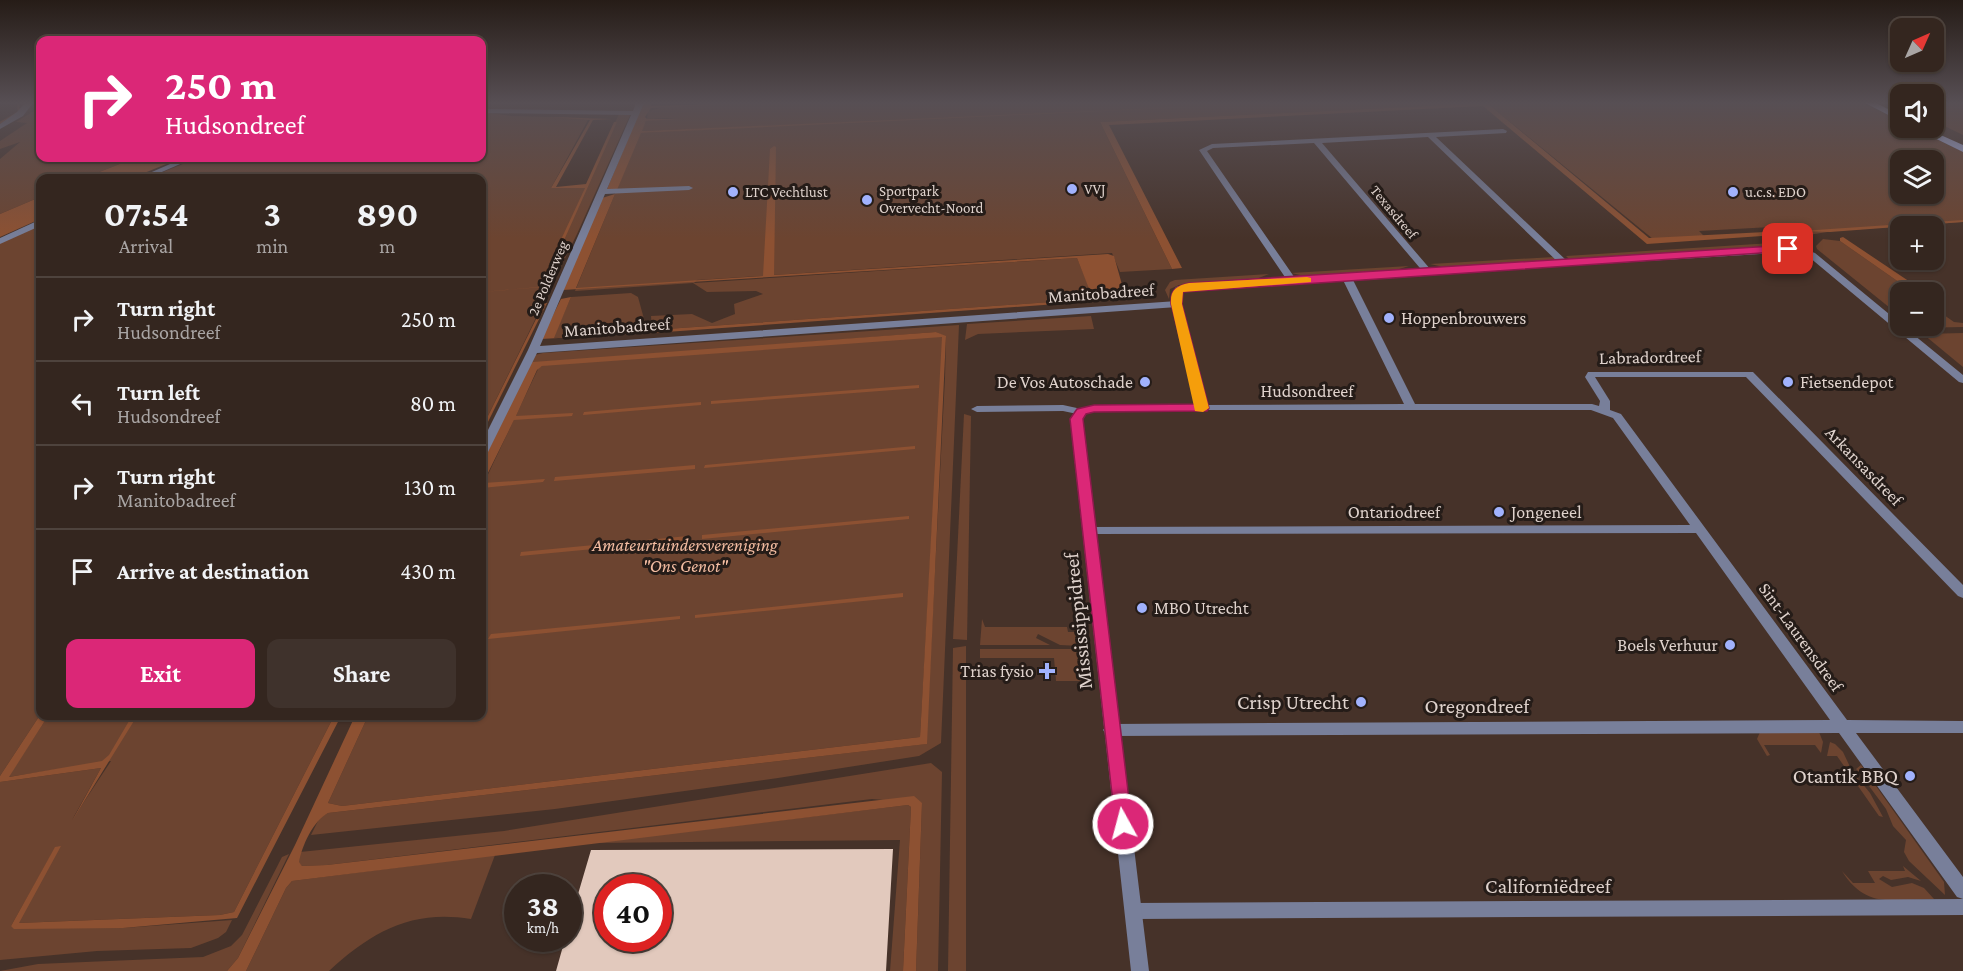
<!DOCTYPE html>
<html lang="en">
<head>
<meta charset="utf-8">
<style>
  :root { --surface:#34261f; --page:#3f322c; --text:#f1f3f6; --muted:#a9a5a4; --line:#4e433d; --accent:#db2777 }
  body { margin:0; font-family:"Crimson Pro",serif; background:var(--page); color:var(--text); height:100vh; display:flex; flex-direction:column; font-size:22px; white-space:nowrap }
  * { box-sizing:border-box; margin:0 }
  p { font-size:20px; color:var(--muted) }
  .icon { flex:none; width:33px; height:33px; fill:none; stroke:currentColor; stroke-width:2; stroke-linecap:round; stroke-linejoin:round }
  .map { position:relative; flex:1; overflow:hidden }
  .panel { position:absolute; left:36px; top:174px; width:450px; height:546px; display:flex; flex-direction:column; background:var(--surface); border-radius:12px; box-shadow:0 2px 4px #0004,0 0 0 2px var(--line) }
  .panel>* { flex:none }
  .top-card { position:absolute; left:36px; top:36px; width:450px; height:126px; border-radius:12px; box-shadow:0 2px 4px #0004,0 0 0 2px var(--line); background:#db2777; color:#fff; overflow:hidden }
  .needle { width:39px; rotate:45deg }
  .fabs { position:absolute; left:1890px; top:18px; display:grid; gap:12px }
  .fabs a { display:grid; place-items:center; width:54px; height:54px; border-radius:12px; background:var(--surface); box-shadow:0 2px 4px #0004,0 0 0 2px var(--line); font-size:30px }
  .speed { position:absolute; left:504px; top:874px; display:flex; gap:12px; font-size:30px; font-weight:700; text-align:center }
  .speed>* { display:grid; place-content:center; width:78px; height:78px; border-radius:50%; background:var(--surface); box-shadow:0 2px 4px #0004,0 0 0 2px var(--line); line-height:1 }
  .speed small { font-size:15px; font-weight:400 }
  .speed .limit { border:9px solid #d22; background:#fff; color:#111 }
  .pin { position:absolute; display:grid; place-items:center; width:51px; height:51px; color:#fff; margin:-26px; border-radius:12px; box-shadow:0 3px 9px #0006 }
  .me { position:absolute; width:66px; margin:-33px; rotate:353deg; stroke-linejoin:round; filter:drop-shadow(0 0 4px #0008) }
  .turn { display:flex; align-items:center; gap:21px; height:126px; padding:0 30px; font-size:27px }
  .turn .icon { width:78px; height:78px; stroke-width:2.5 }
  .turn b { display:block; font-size:42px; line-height:51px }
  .eta { display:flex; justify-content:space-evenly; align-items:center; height:102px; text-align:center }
  .eta b { font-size:36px; font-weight:700; line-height:42px }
  .button { display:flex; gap:12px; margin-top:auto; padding:12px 30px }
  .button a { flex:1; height:69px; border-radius:12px; background:var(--accent); color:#fff; font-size:24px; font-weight:700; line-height:69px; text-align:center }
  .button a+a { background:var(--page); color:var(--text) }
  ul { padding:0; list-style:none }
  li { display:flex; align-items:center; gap:18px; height:84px; padding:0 30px; border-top:2px solid var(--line) }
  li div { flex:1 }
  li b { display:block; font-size:22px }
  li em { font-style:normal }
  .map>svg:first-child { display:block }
</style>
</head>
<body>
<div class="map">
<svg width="1963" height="971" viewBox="0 0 1963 971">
  <rect width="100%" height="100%" fill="#463229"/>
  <!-- green -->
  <g fill="#6c4430" fill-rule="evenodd">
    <path d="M755 103H1057L1059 106V103H1863L1900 121V128H1913L1963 152V222L1834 231 1808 235 1791 226 1699 231 1704 236 1653 239 1487 103 1100 122 1172 269 1120 272 1112 253 697 280 694 283 1077 258 1094 299 652 330 651 316 692 314 712 323 735 314 734 304 763 294 756 291 707 292 693 283 575 291 640 133 812 124 641 131 646 121 675 118 647 119 648 111 669 106ZM1900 160H1934V194H1900Z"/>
    <path d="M1934 103H1963V135L1934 121Z"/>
    <path d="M34 111H40V158H135L84 178H40V197L0 214V159L20 142 0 149V141L27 123 16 122Z"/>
    <path d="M482 112 511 116 589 118 551 188 585 187 619 114 630 115 577 234 482 428V178H148L198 158H482Z"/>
    <path d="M40 225V715L0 776V243Z"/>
    <path d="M1823 239 1840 241 1913 292H1900V316L1817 249 1816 246Z"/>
    <path d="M1787 242 1794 243 1775 247 1571 261 1566 256Z"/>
    <path d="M1554 257 1559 261 1444 267 1430 264Z"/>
    <path d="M1409 266 1396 270 1305 276 1291 273Z"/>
    <path d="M1269 274 1256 279 1179 285 1170 289 1169 299 1165 290 1170 282 1175 280Z"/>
    <path d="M631 293 638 297 647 330 553 338 571 297Z"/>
    <path d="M1934 308 1954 322 1963 323V327L1915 328 1912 326H1934Z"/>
    <path d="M1091 316 1094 329 978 334 965 340 967 324Z"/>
    <path d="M959 325 941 743 919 756 778 778 555 809 311 835 320 817 328 813 926 744 945 378 946 337 936 332 530 364 535 355 543 353Z"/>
    <path d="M1963 333V367L1923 334Z"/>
    <path d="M938 335 942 337V355L920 737 342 806 328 803 368 716H482V487L539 367 548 364Z"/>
    <path d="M964 414 971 416 967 640 953 639Z"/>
    <path d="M982 619 985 627H1067L1068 632H1074V627L1079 628 1081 646 1060 645 1038 634 1036 638 1050 645H980Z"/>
    <path d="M966 646V971H948L953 648Z"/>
    <path d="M980 649H1081L1084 681H1056L1054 658H980Z"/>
    <path d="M48 716H334L234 912 220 915 18 923 55 848 11 926 123 928 232 920 226 932 218 938 191 948 97 951 0 960V782L101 768 72 820 111 761 8 777Z"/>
    <path d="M1760 732H1819L1823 742 1821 753 1815 745H1764L1770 755 1767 756 1757 739Z"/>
    <path d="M1830 742 1835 744 1843 752 1852 771 1870 793 1883 817 1879 816 1837 756H1827Z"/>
    <path d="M931 763 942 772 938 971H916L922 803 872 799 327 865 302 866 298 862 300 852 504 831Z"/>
    <path d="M1861 765 1944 882 1945 895 1909 861 1904 852 1906 840 1893 826 1886 809 1858 771 1856 769Z"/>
    <path d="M908 805 911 807 903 971H890L900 840 590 843Z"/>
    <path d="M289 854 238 958 227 971H0L38 964 203 957 231 946 242 935 282 857Z"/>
    <path d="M495 855 471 919C412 909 371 932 329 971H246L286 888 292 881Z"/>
    <path d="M1903 866 1921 881 1908 877 1891 880 1883 876 1879 879 1892 887 1912 883 1924 888 1934 899C1894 899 1866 910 1842 871L1853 883H1875L1868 871H1905Z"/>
  </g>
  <!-- water -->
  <g fill="#8d5132">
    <path d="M643 103H651V106L755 103 651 108 645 117 647 119H681L646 121 642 131 1273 103 641 133 617 190 607 189Z"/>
    <path d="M1487 103 1649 238 1785 231 1791 234 1647 244 1483 106 1109 125 1182 268 1172 269 1100 122Z"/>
    <path d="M550 117 612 119 593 120 556 187 586 184 614 122H617L543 287 482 292 539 287 585 188H551L590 120Z"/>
    <path d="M774 146 776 147 774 275 1108 254 1114 256 1126 299 652 333V330L1093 299 1077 258 563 290 602 198 615 194 576 288 763 276 770 149Z"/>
    <path d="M135 158H181L132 178H84Z"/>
    <path d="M40 197V219L0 237V214Z"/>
    <path d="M1963 220V222L1830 232 1801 231Z"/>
    <path d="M1843 237 1925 292H1913L1840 241V238Z"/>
    <path d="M571 297 554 338 647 330 646 333 541 339 561 299Z"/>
    <path d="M544 303H547L482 434V428Z"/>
    <path d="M936 332 946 336 927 744 328 813C313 821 302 846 299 862L302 866 327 865 914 796 922 803 916 971H903L911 807 908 805 292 881 286 888 246 971H227L238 958 295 845 355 716H368L328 803 342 806 920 737 942 337 542 366 537 370 516 416 573 413 572 416 514 420 483 483 545 479 543 482 482 488V462L530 364 533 362Z"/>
    <path d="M919 385V388L711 404V401Z"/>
    <path d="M701 402V405L583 415 584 412Z"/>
    <path d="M915 446V449L704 468 705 465Z"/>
    <path d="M695 465V469L554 481 555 477Z"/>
    <path d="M909 516V519L702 539V535Z"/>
    <path d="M688 536V540L520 556 521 552Z"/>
    <path d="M903 593V597L695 618V615Z"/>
    <path d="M680 616V619L488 639 491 634Z"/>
    <path d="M40 715 48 716 9 777 102 761 109 755 132 716H137L72 821 101 768 0 782V776Z"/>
    <path d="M334 716H341L237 918 123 928 14 929 11 926 55 847 61 846 19 923 220 915 234 912Z"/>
  </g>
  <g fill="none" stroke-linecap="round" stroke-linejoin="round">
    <!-- stream -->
    <path stroke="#8d5132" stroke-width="2" d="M0 123 19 112 18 103"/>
  </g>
  <!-- building -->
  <path fill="#e2c9bd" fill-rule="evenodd" d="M893 849 886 971H556L565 939H568V928L591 850ZM608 888H658V939H608Z"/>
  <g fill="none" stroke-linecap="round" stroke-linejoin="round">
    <!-- minor -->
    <g fill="#787f9a" fill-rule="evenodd">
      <path d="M25 103H33L23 116 0 129V124L17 112Z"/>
      <path d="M636 103H644L607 189 689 186 693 188 689 190 605 194 540 346 1177 301 1182 304 1177 307 537 353 488 452 482 456V442L528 350 631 115 482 113V109L633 111Z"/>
      <path d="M1503 129 1507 131 1506 133 1436 137 1567 261V265H1561L1428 137 1322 143 1431 270 1433 272 1428 275 1425 274 1314 143 1213 148 1207 151 1297 281 1292 284 1289 283 1199 150 1212 144Z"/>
      <path d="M1347 275 1352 278 1415 404H1592L1599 406 1600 401 1585 377 1588 372H1753L1963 585V598L1958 596 1746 377H1595L1610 401V410L1621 414 1847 720 1963 721V733H1856L1963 877V915L1134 919 1128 917 1125 911 1128 905 1134 903 1963 899 1957 897 1839 733 1111 736 1106 734 1103 730 1106 726 1111 724 1830 720 1696 533 1085 534 1083 531 1089 527 1690 525 1613 418 1591 410H1199L1197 408 1203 405 1404 404 1342 278Z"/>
      <path d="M1063 405 1086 410 1088 412 1082 415 1063 411 977 412 971 409 977 406Z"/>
    </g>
    <!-- tertiary -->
    <g fill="#787f9a" fill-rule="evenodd">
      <path d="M184 158H194L148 178H138Z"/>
      <path d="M37 221H40V226L0 244V238Z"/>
      <path d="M1795 246 1815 253 1900 323V326H1903L1963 375V383L1959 382 1809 257 1794 252 1190 289 1183 291 1181 295 1182 304 1209 408 1207 410 1094 411 1086 414 1082 419 1149 971H1131L1070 419 1078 410 1093 405H1197L1172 304 1171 295 1176 287 1189 283Z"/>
    </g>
    <!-- primary -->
    <g fill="#b8c6fd" fill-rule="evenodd">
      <path d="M1865 103H1876L1900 115V121Z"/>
      <path d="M1914 128H1925L1963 145V152Z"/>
    </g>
  </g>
  <!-- sky -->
  <linearGradient id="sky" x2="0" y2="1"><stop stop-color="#261c17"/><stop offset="0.43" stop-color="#574f54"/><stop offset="1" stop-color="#574f54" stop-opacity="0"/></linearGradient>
  <rect width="1963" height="239" fill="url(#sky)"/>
  <!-- route -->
  <path fill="#db2777" stroke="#8e194d" stroke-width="1.5" d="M1788 245 1793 249 1792 251 1183 292 1182 304 1209 408 1207 411 1094 412 1086 414 1083 419 1132 824 1129 830 1123 833 1116 830 1070 419 1077 409 1094 405 1196 404 1171 304C1170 290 1176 286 1189 283Z"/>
  <!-- slow -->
  <path fill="#f59e0b" d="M1307 277 1311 278V282L1183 292 1182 304 1209 408 1203 412 1195 411 1171 304C1170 290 1176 286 1189 283Z"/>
  <!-- markers -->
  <g fill="#a1b2fd" stroke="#251c18" stroke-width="2">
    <circle cx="1072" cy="189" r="6"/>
    <circle cx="733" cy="192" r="6"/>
    <circle cx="1733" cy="192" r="6"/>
    <circle cx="867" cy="200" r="6"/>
    <circle cx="1389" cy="318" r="6"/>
    <circle cx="1145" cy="382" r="6"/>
    <circle cx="1788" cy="382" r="6"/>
    <circle cx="1499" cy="512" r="6"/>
    <circle cx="1142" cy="608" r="6"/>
    <circle cx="1730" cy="645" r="6"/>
    <path d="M1044 662h6v6h6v6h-6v6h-6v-6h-6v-6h6z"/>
    <circle cx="1361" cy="702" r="6"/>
    <circle cx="1910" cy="776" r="6"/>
  </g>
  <g text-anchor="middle" stroke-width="6" stroke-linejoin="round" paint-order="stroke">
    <!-- far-poi labels -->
    <g font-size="15" fill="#dfd2cc" stroke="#251c18" text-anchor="start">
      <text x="1084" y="194">VVJ</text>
      <text x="879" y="196">Sportpark<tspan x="879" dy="17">Overvecht-Noord</tspan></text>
      <text x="745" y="197">LTC Vechtlust</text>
      <text x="1745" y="197">u.c.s. EDO</text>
    </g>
    <!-- far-street labels -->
    <g font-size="15" fill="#dfd2cc" stroke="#251c18">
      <text transform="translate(1394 212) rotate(50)" y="5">Texasdreef</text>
      <text transform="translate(548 278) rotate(-67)" y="5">2e Polderweg</text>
    </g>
    <!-- street labels -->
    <g font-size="18" fill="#dfd2cc" stroke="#251c18">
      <text transform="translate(1101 293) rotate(-4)" y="6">Manitobadreef</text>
      <text transform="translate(617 327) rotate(-4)" y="6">Manitobadreef</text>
      <text transform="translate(1650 357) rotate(-1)" y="6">Labradordreef</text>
      <text x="1307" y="397">Hudsondreef</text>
      <text transform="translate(1864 466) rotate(46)" y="6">Arkansasdreef</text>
      <text x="1394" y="518">Ontariodreef</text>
      <text transform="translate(1801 637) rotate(54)" y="6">Sint-Laurensdreef</text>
    </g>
    <!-- poi labels -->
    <g font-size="18" fill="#dfd2cc" stroke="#251c18" text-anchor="start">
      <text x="1401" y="324">Hoppenbrouwers</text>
      <text x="1133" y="388" text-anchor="end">De Vos Autoschade</text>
      <text x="1800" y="388">Fietsendepot</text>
      <text x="1511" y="518">Jongeneel</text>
      <text x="1154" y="614">MBO Utrecht</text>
      <text x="1718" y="651" text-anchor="end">Boels Verhuur</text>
      <text x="1034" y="677" text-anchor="end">Trias fysio</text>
    </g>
    <!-- park labels -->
    <g font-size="18" font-style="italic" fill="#f4bda2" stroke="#251c18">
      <text x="685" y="551">Amateurtuindersvereniging<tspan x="685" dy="21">"Ons Genot"</tspan></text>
    </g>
    <!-- near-street labels -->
    <g font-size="21" fill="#dfd2cc" stroke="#251c18">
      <text transform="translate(1078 621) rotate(-96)" y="7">Mississippidreef</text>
      <text x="1477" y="713">Oregondreef</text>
      <text x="1548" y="893">Californiëdreef</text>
    </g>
    <!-- near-poi labels -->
    <g font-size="21" fill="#dfd2cc" stroke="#251c18" text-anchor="end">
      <text x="1349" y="709">Crisp Utrecht</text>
      <text x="1898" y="783">Otantik BBQ</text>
    </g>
  </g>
</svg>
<div class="fabs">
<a><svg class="needle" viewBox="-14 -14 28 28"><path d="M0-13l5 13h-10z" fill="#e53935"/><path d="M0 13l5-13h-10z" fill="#a9a5a4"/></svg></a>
<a><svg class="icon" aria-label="sound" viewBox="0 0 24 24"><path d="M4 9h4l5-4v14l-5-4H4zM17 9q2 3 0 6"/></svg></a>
<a><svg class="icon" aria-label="layers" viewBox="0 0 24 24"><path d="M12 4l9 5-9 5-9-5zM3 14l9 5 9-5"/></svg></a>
<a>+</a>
<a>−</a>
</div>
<div class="speed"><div>38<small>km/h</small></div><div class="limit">40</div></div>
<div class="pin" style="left:1788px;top:249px;background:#d93025"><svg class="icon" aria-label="arrive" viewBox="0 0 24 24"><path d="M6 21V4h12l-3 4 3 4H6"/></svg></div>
<svg class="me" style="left:1123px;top:824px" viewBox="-20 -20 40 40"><circle r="17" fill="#db2777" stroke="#fff" stroke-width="3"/><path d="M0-11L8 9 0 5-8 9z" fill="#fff"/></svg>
<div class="top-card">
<div class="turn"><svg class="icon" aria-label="right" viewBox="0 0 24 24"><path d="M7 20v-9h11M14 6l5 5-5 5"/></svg><div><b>250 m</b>Hudsondreef</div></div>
</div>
<section class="panel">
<div class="eta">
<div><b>07:54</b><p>Arrival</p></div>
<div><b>3</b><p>min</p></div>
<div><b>890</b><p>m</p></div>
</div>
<ul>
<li><svg class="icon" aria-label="right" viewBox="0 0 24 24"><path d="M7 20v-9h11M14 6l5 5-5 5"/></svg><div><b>Turn right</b><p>Hudsondreef</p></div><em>250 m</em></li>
<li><svg class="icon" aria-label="left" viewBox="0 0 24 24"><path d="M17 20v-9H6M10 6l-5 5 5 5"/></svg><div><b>Turn left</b><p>Hudsondreef</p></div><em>80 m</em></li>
<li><svg class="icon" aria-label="right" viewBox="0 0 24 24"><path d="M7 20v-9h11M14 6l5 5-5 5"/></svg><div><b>Turn right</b><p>Manitobadreef</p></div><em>130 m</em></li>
<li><svg class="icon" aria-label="arrive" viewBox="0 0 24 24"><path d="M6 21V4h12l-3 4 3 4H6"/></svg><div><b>Arrive at destination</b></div><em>430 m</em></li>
</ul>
<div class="button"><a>Exit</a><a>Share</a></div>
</section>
</div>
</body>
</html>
